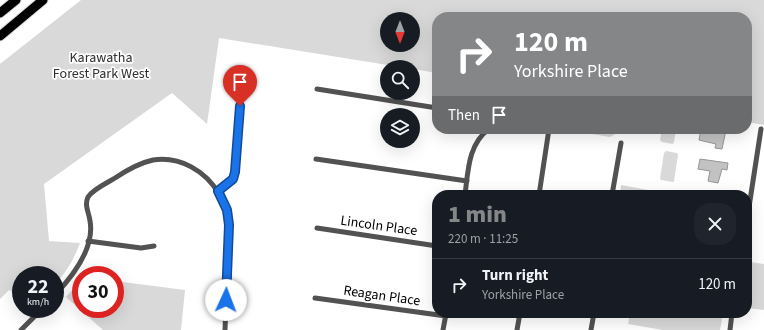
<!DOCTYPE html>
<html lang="en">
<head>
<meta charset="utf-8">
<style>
  :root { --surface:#171b24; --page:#20242c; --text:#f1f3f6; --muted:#9ea1a6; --line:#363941; --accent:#858687 }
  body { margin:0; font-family:"Source Sans 3",sans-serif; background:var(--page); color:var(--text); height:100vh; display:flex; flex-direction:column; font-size:15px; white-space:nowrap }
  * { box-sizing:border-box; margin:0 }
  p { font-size:13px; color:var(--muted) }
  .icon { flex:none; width:22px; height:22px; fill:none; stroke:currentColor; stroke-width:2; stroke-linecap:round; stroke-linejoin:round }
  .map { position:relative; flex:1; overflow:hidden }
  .panel { position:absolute; left:432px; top:190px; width:320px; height:128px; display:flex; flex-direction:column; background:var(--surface); border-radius:16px; box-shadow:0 4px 16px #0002 }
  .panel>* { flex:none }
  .banner { position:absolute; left:432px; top:12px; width:320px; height:122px; border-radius:16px; box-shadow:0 4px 16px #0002; background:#858687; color:#fff; overflow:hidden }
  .needle { width:26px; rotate:180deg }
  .controls { position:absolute; left:380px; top:12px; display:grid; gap:8px }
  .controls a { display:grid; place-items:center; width:40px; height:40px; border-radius:50%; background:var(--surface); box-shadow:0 4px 16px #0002; font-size:20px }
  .speed { position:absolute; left:12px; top:266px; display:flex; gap:8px; font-size:20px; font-weight:700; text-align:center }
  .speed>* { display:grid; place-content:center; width:52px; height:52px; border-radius:50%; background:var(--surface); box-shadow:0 4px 16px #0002; line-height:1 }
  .speed small { font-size:10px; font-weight:400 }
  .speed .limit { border:6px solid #d22; background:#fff; color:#111 }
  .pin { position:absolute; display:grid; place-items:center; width:34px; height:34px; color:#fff; margin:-41px -17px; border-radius:50% 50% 50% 0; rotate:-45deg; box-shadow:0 0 4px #0007 }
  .pin .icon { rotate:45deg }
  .me { position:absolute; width:44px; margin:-22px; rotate:2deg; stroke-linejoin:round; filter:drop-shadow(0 0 3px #0008) }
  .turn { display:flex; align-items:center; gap:14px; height:84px; padding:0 16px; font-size:18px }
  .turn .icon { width:52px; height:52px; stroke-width:2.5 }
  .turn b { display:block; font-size:28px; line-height:34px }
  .then { display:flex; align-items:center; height:38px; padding:0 16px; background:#0003; gap:8px; font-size:15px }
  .round { display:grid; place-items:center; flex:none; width:42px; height:42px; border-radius:16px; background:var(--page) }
  .headline { display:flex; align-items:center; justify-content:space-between; height:68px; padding:0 16px }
  h1 { font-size:24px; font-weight:800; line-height:30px; color:var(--accent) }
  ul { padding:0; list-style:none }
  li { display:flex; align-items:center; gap:12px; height:52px; padding:0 16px; border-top:1px solid var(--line) }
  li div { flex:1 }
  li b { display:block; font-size:15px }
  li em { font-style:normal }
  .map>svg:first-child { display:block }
</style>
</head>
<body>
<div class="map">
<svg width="764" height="330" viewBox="0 0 764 330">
  <rect width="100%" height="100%" fill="#fff"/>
  <!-- green -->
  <g fill="#d9d9d9" fill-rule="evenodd">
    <path d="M81 0H764V125L747 122V17H437V73L413 69V67H400L219 38 207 124 172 93 44 184 49 241 80 243C73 261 68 270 55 284V275H21V296L9 290 0 299V64ZM387 19H413V45H387Z"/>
    <path d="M587 129H618L619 132 610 137 586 133Z"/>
    <path d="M662 129H676L674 142 673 144 662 142 660 140Z"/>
    <path d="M666 151 677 153 678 155 674 181 673 182 661 180 660 178 664 153Z"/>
    <path d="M621 185 654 191 657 195H620Z"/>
    <path d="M750 262 764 264V310L747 308V278Z"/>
    <path d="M81 280V309H115V281L185 290 181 330H103L66 297Z"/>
    <path d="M630 313H723L720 330H663L628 324Z"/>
  </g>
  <!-- building -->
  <g fill="#c2c2c2" stroke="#969696">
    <path d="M701 129 726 130 722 149 715 148 716 144 699 140Z"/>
    <path d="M700 159 728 163 727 170 722 169 718 183 708 181 710 171 698 169Z"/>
  </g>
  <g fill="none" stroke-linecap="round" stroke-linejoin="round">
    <defs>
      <g id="highway">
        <path d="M0 13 16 0"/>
        <path d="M0 36 43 0"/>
      </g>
    </defs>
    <!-- highway casing -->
    <use href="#highway" stroke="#dbdbdb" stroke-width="11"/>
    <!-- street -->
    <g stroke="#525252" stroke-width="5">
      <path d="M317 89 437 108"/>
      <path d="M316 159 467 181"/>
      <path d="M218 191 233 179 235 172 240 106"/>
      <path d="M465 195C468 172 468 144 489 129"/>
      <path d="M539 195 549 129"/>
      <path d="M612 195 621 143"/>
      <path d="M747 220 761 129"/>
      <path d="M317 228 437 246"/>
      <path d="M88 241 141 248 154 246"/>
      <path d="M55 295C72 277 95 248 90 221 89 212 84 206 88 197 93 189 107 183 115 178 127 170 139 163 153 160 180 156 206 171 219 194 222 199 226 204 227 210 229 215 228 220 229 225L225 330"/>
      <path d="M315 298 446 316"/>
      <path d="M21 330 42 309"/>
      <path d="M443 330 446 314"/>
      <path d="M517 330 520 313"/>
      <path d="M591 330 594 313"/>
      <path d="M730 330 732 313"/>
    </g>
    <!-- highway -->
    <use href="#highway" stroke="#000" stroke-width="9"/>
  </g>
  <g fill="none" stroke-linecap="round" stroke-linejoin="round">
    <defs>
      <path id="route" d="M226 300 229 225 227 210 218 191 233 179 235 172 240 106"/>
    </defs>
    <!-- route casing -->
    <use href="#route" stroke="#114b97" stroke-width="10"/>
    <!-- route -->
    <use href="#route" stroke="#1a73e8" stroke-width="7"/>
  </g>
  <g text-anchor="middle" stroke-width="3.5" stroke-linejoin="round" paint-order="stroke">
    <!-- park labels -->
    <g font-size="14" fill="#303030" stroke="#fff">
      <text x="101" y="62">Karawatha<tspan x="101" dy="16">Forest Park West</tspan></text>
    </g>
    <!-- street labels -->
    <g font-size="14" fill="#000" stroke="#fff">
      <text transform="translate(379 225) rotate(8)" y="5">Lincoln Place</text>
      <text transform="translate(382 295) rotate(8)" y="5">Reagan Place</text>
    </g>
  </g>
</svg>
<div class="controls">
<a><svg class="needle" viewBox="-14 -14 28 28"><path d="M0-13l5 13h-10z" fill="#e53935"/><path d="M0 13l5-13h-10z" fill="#9ea1a6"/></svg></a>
<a><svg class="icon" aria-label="search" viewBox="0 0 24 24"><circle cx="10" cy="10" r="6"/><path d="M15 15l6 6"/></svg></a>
<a><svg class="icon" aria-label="layers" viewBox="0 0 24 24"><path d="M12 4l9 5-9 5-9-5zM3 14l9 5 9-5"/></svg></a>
</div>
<div class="speed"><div>22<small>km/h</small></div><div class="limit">30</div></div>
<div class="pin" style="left:240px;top:106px;background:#d93025"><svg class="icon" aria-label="arrive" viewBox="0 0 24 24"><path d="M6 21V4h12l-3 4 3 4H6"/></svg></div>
<svg class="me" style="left:226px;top:300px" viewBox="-20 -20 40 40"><circle r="19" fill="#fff"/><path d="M0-13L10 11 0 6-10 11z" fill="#1a73e8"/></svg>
<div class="banner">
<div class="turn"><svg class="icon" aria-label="right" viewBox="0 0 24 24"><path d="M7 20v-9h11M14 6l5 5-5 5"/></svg><div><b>120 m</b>Yorkshire Place</div></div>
<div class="then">Then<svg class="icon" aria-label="arrive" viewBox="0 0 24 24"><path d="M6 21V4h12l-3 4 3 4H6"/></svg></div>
</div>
<section class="panel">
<div class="headline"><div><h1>1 min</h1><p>220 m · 11:25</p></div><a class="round"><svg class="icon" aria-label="close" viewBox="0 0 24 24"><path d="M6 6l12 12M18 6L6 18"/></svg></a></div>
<ul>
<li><svg class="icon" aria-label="right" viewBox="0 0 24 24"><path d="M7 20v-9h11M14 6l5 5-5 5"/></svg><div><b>Turn right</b><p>Yorkshire Place</p></div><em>120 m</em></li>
</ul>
</section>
</div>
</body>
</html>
